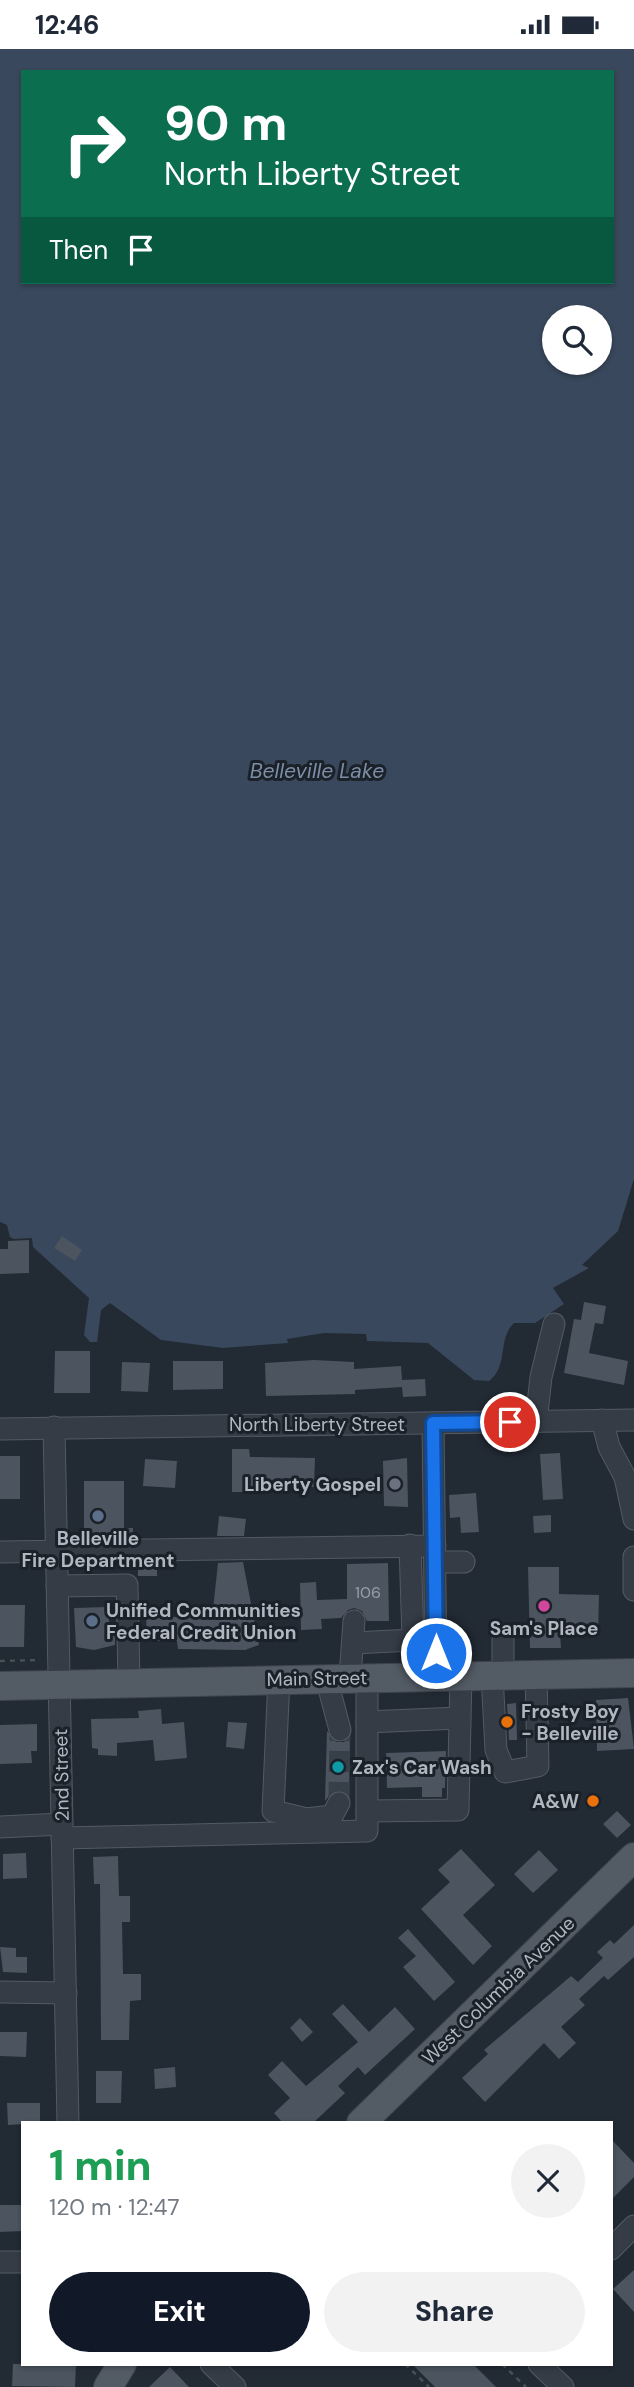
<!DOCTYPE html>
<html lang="en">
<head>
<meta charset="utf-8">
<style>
  :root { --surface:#fff; --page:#f2f2f3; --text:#1f2937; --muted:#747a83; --accent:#111827 }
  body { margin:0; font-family:"DM Sans",sans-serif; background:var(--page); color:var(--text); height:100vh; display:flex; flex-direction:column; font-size:26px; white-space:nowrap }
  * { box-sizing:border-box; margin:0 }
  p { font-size:23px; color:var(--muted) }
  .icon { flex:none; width:38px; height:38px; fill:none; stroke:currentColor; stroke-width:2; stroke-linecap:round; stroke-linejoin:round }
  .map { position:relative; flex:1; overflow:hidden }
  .drawer { position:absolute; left:21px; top:2072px; width:592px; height:245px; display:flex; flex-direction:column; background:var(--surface); border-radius:0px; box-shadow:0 2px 5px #0004 }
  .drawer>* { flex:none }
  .top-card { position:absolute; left:21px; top:21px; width:593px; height:214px; border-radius:0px; box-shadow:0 2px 5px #0004; background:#0b6e4f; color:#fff; overflow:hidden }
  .fabs { position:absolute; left:542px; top:256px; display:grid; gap:14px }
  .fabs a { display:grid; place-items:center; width:70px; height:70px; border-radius:50%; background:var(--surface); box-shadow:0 2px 5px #0004; font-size:35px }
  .pin { position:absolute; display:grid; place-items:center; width:60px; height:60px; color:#fff; margin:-30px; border:4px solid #fff; border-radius:50%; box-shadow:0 2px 7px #0007 }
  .me { position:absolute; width:77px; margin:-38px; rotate:0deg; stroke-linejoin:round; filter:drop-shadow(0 0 5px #0008) }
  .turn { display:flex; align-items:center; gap:24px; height:147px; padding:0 28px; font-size:32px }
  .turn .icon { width:91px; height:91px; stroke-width:2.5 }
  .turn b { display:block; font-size:49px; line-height:60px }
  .then { display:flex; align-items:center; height:66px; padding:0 28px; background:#0003; gap:14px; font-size:26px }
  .round { display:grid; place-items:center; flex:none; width:74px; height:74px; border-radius:37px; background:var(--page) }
  .summary { display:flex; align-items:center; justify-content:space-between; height:119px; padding:0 28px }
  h1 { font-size:42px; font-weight:800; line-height:52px; color:#1e9e55 }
  .cta { display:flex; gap:14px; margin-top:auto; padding:14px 28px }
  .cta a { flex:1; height:80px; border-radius:42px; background:var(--accent); color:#fff; font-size:28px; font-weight:800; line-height:80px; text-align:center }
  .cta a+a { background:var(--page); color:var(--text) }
  .status { display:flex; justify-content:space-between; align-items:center; height:49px; padding:0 35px; background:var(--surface); direction:ltr }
  .status svg { height:19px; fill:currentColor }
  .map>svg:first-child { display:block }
</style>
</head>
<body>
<div class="status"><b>12:46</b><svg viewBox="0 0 49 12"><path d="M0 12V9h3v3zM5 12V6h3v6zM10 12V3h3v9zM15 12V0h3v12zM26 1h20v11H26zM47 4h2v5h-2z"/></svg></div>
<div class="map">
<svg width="634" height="2338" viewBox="0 0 634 2338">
  <rect width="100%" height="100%" fill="#222a34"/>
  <!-- water -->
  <path fill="#39485c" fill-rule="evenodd" d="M0 0H634V1130L618 1182 582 1216 589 1219 553 1239 564 1255 535 1274H514C497 1290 509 1317 489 1332L474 1331 428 1294 367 1292 366 1285 324 1284 287 1290 288 1294 223 1299 161 1291 110 1254 101 1261 97 1293H90L84 1286 89 1249 33 1198 32 1189 14 1190 10 1188 7 1176 0 1173ZM23 23H612V233H23ZM555 268H600V313H555Z"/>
  <!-- building -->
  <g fill="#4b545f">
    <path d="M62 1187 82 1201 75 1212 54 1199Z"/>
    <path d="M29 1191V1224L0 1225V1200H8V1192Z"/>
    <path d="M584 1253 606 1257 603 1275 595 1274 589 1304 628 1312 624 1336 564 1324 574 1270 581 1271Z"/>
    <path d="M55 1302H90V1344H54Z"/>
    <path d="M314 1311 354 1313V1320L401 1317 402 1331 425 1330 426 1347 403 1348 402 1338 355 1341V1345L266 1347 265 1314Z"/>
    <path d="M173 1312H223V1340L173 1341Z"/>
    <path d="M122 1313 150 1314 148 1343 121 1342Z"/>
    <path d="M232 1400H249L250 1408 315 1409 314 1438 250 1437V1443H232Z"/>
    <path d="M560 1404 563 1450 543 1451 540 1405Z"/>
    <rect x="0" y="1407" width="20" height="43"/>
    <path d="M407 1409 408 1458 384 1457 383 1412Z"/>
    <path d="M145 1410 177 1412 175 1439 143 1437Z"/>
    <path d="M84 1432H124V1479H133V1488L84 1489Z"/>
    <path d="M476 1444 479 1483 461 1484 460 1468 450 1469 449 1446Z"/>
    <path d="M551 1466V1483L534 1484 533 1467Z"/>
    <path d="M219 1467 246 1470 244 1487H217Z"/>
    <path d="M243 1513 259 1596 245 1601 178 1600 177 1592H147L146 1568H177V1564L213 1560 218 1514Z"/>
    <rect x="138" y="1514" width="19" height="13"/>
    <path d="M388 1514 389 1572H367L362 1562 354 1559 348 1561 341 1569 321 1570 322 1580 301 1581 300 1534 316 1533 317 1551 347 1550V1515Z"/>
    <path d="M528 1518H559V1545L599 1546 598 1587 560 1585 561 1599H530Z"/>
    <path d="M0 1556H25L24 1598H0Z"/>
    <path d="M108 1558 110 1585 115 1586V1596L94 1601 76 1598 74 1559Z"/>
    <path d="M628 1649 634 1700 597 1702 596 1651Z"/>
    <path d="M516 1654 517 1691H509L507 1655Z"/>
    <path d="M161 1660 162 1675 184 1673 187 1709 155 1712 153 1691 117 1694V1707L98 1706V1700L92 1699 91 1670 139 1669 138 1662Z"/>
    <path d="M228 1673 247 1674 244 1700 226 1698Z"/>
    <path d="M37 1675V1702H31L32 1714 0 1715V1676Z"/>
    <path d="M327 1682 336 1693H344L350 1688 349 1746 338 1741 332 1743 325 1752Z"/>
    <path d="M446 1702 445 1739H442V1748H422V1738L387 1739 386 1704Z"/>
    <path d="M617 1762 631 1776 617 1789 603 1775Z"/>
    <path d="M461 1800 495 1836 463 1866 492 1897 473 1916 421 1860 450 1833 438 1821Z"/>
    <path d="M539 1801 558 1821 533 1844 514 1825Z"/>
    <path d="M26 1804 27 1829 3 1830V1805Z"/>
    <path d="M118 1807 119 1847H130V1873H122L123 1925H141V1951L130 1952 129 1991H101L100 1835H94L93 1808Z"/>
    <path d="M634 1876V1908L608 1931 604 1927 579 1950 585 1956 561 1978 576 1994 559 2010 544 1994 485 2053 462 2029 488 2005 484 2001 571 1927 578 1933 603 1909 597 1903 610 1891 614 1895Z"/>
    <path d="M408 1880 455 1933 434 1952 403 1918 416 1907 398 1889Z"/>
    <path d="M0 1898 16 1899V1908H27V1924L3 1923Z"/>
    <path d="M343 1955 369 1983 395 1958 415 1980 365 2026 358 2018 338 2037 345 2044 313 2074H283L274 2064 290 2049 268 2026 282 2012 306 2037 358 1993 332 1965Z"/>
    <path d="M300 1969 313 1983 302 1993 290 1979Z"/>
    <path d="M0 1983H27L26 2008 0 2007Z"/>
    <path d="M175 2018 176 2038 155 2040 154 2020Z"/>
    <path d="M96 2022H122L121 2054H96Z"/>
    <path d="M7 2054H40V2074L8 2076Z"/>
    <path d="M611 2090 634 2114V2128L611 2151Z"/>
    <path d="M0 2156H23V2182L0 2183Z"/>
    <path d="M634 2221V2263L613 2240Z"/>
    <path d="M13 2315H76L75 2338 12 2337Z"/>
    <path d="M412 2315H473L496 2338H435Z"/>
    <path d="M170 2318 189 2338H149Z"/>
  </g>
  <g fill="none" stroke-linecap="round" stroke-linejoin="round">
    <!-- minor-tunnel -->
    <path stroke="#373f49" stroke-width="21" stroke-dasharray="21 10" stroke-linecap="butt" d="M339 1754 340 1681"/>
    <defs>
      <g id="minor">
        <path d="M602 1371 609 1398 625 1428 634 1470"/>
        <path d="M536 1373 541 1328 554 1275"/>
        <path d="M433 1374 436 1627"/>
        <path d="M54 1378 68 2074"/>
        <path d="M0 1380 634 1371"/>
        <path d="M0 1503 435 1497"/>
        <path d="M634 1508V1541"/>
        <path d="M435 1513H464"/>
        <path d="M57 1537 127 1536 129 1633"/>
        <path d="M353 1594 413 1591 410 1496"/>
        <path d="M492 1626 496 1701 505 1723 538 1717 536 1625"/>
        <path d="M503 1626V1590"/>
        <path d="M326 1628 340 1681"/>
        <path d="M350 1628 354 1572"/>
        <path d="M279 1629 273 1762 307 1770 332 1767 339 1754"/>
        <path d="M367 1673 459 1669"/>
        <path d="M367 1762 458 1761 461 1627"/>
        <path d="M0 1778 62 1775"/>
        <path d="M62 1789 367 1782V1628"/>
        <path d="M0 1943 66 1944"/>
        <path d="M611 2200 634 2177"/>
        <path d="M0 2213H23"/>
        <path d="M211 2315 235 2338"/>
        <path d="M539 2315 563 2338"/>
      </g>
      <g id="major">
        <path d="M0 1637 634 1624"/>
        <path d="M361 2074 634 1808"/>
        <path d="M108 2338 122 2315"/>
      </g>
    </defs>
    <!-- minor casing -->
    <use href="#minor" stroke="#535a63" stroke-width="23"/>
    <!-- major casing -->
    <use href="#major" stroke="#3f454e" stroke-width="30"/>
    <!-- path -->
    <g stroke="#445355" stroke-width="2.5" stroke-dasharray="5 5" stroke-linecap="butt">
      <path d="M0 1612 40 1611"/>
      <path d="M405 2315 429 2338"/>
      <path d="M502 2315 526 2338"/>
    </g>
    <!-- minor -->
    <use href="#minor" stroke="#353c45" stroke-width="21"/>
    <!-- major -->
    <use href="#major" stroke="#535b65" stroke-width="28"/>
  </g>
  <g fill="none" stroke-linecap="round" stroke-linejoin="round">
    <defs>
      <path id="route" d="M436 1604 433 1374 510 1373"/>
    </defs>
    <!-- route casing -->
    <use href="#route" stroke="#114b97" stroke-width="18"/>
    <!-- route -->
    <use href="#route" stroke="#1a73e8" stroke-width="12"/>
  </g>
  <!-- markers -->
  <circle fill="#6b7280" stroke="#1b2129" stroke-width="2.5" cx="395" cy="1435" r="7"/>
  <g fill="#5c6f8a" stroke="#1b2129" stroke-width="2.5">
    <circle cx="98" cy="1467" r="7"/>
    <circle cx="92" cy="1572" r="7"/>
  </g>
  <circle fill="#d1479c" stroke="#1b2129" stroke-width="2.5" cx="544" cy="1557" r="7"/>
  <g fill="#e8710a" stroke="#1b2129" stroke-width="2.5">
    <circle cx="507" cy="1673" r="7"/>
    <circle cx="593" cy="1752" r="7"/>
  </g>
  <circle fill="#0f9aa8" stroke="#1b2129" stroke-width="2.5" cx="338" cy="1718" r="7"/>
  <g text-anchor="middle" stroke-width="6" stroke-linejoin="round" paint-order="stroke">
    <!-- number labels -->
    <g font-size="16" fill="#979ea8">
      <text x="368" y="1549">106</text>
    </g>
    <!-- street labels -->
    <g font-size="19" fill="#b0b7c1" stroke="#1b2129">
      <text x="317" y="1382">North Liberty Street</text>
      <text transform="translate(317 1629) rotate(-1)" y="7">Main Street</text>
      <text transform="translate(61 1726) rotate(-91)" y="7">2nd Street</text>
      <text transform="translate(498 1941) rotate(-44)" y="7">West Columbia Avenue</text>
    </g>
    <!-- poi labels -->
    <g font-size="19" font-weight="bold" fill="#b0b7c1" stroke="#1b2129" text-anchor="start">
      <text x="381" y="1442" text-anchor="end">Liberty Gospel</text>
      <text x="98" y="1496" text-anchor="middle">Belleville<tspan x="98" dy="22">Fire Department</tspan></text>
      <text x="106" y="1568">Unified Communities<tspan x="106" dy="22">Federal Credit Union</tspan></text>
      <text x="544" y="1586" text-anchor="middle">Sam's Place</text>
      <text x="521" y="1669">Frosty Boy<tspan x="521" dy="22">- Belleville</tspan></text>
      <text x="352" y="1725">Zax's Car Wash</text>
      <text x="579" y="1759" text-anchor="end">A&amp;W</text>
    </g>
    <!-- water labels -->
    <g font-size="21" font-style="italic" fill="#7c8ea7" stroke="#1b2129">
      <text x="317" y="729">Belleville Lake</text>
    </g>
  </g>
</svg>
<div class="fabs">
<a><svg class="icon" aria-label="search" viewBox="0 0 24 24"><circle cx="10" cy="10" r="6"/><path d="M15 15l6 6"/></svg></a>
</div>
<div class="pin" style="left:510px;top:1373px;background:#d93025"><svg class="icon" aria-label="arrive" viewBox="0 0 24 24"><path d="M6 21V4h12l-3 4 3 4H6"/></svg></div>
<svg class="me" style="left:436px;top:1604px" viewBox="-20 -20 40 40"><circle r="17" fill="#1a73e8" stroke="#fff" stroke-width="3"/><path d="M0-11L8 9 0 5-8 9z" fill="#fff"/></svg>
<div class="top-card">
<div class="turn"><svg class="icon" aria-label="right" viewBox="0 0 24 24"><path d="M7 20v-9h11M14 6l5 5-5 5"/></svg><div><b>90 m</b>North Liberty Street</div></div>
<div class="then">Then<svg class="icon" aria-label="arrive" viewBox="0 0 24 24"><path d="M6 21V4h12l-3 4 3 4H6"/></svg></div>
</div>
<section class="drawer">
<div class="summary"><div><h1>1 min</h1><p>120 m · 12:47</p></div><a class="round"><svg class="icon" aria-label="close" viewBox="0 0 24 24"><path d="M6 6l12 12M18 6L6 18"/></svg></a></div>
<div class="cta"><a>Exit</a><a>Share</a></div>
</section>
</div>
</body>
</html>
